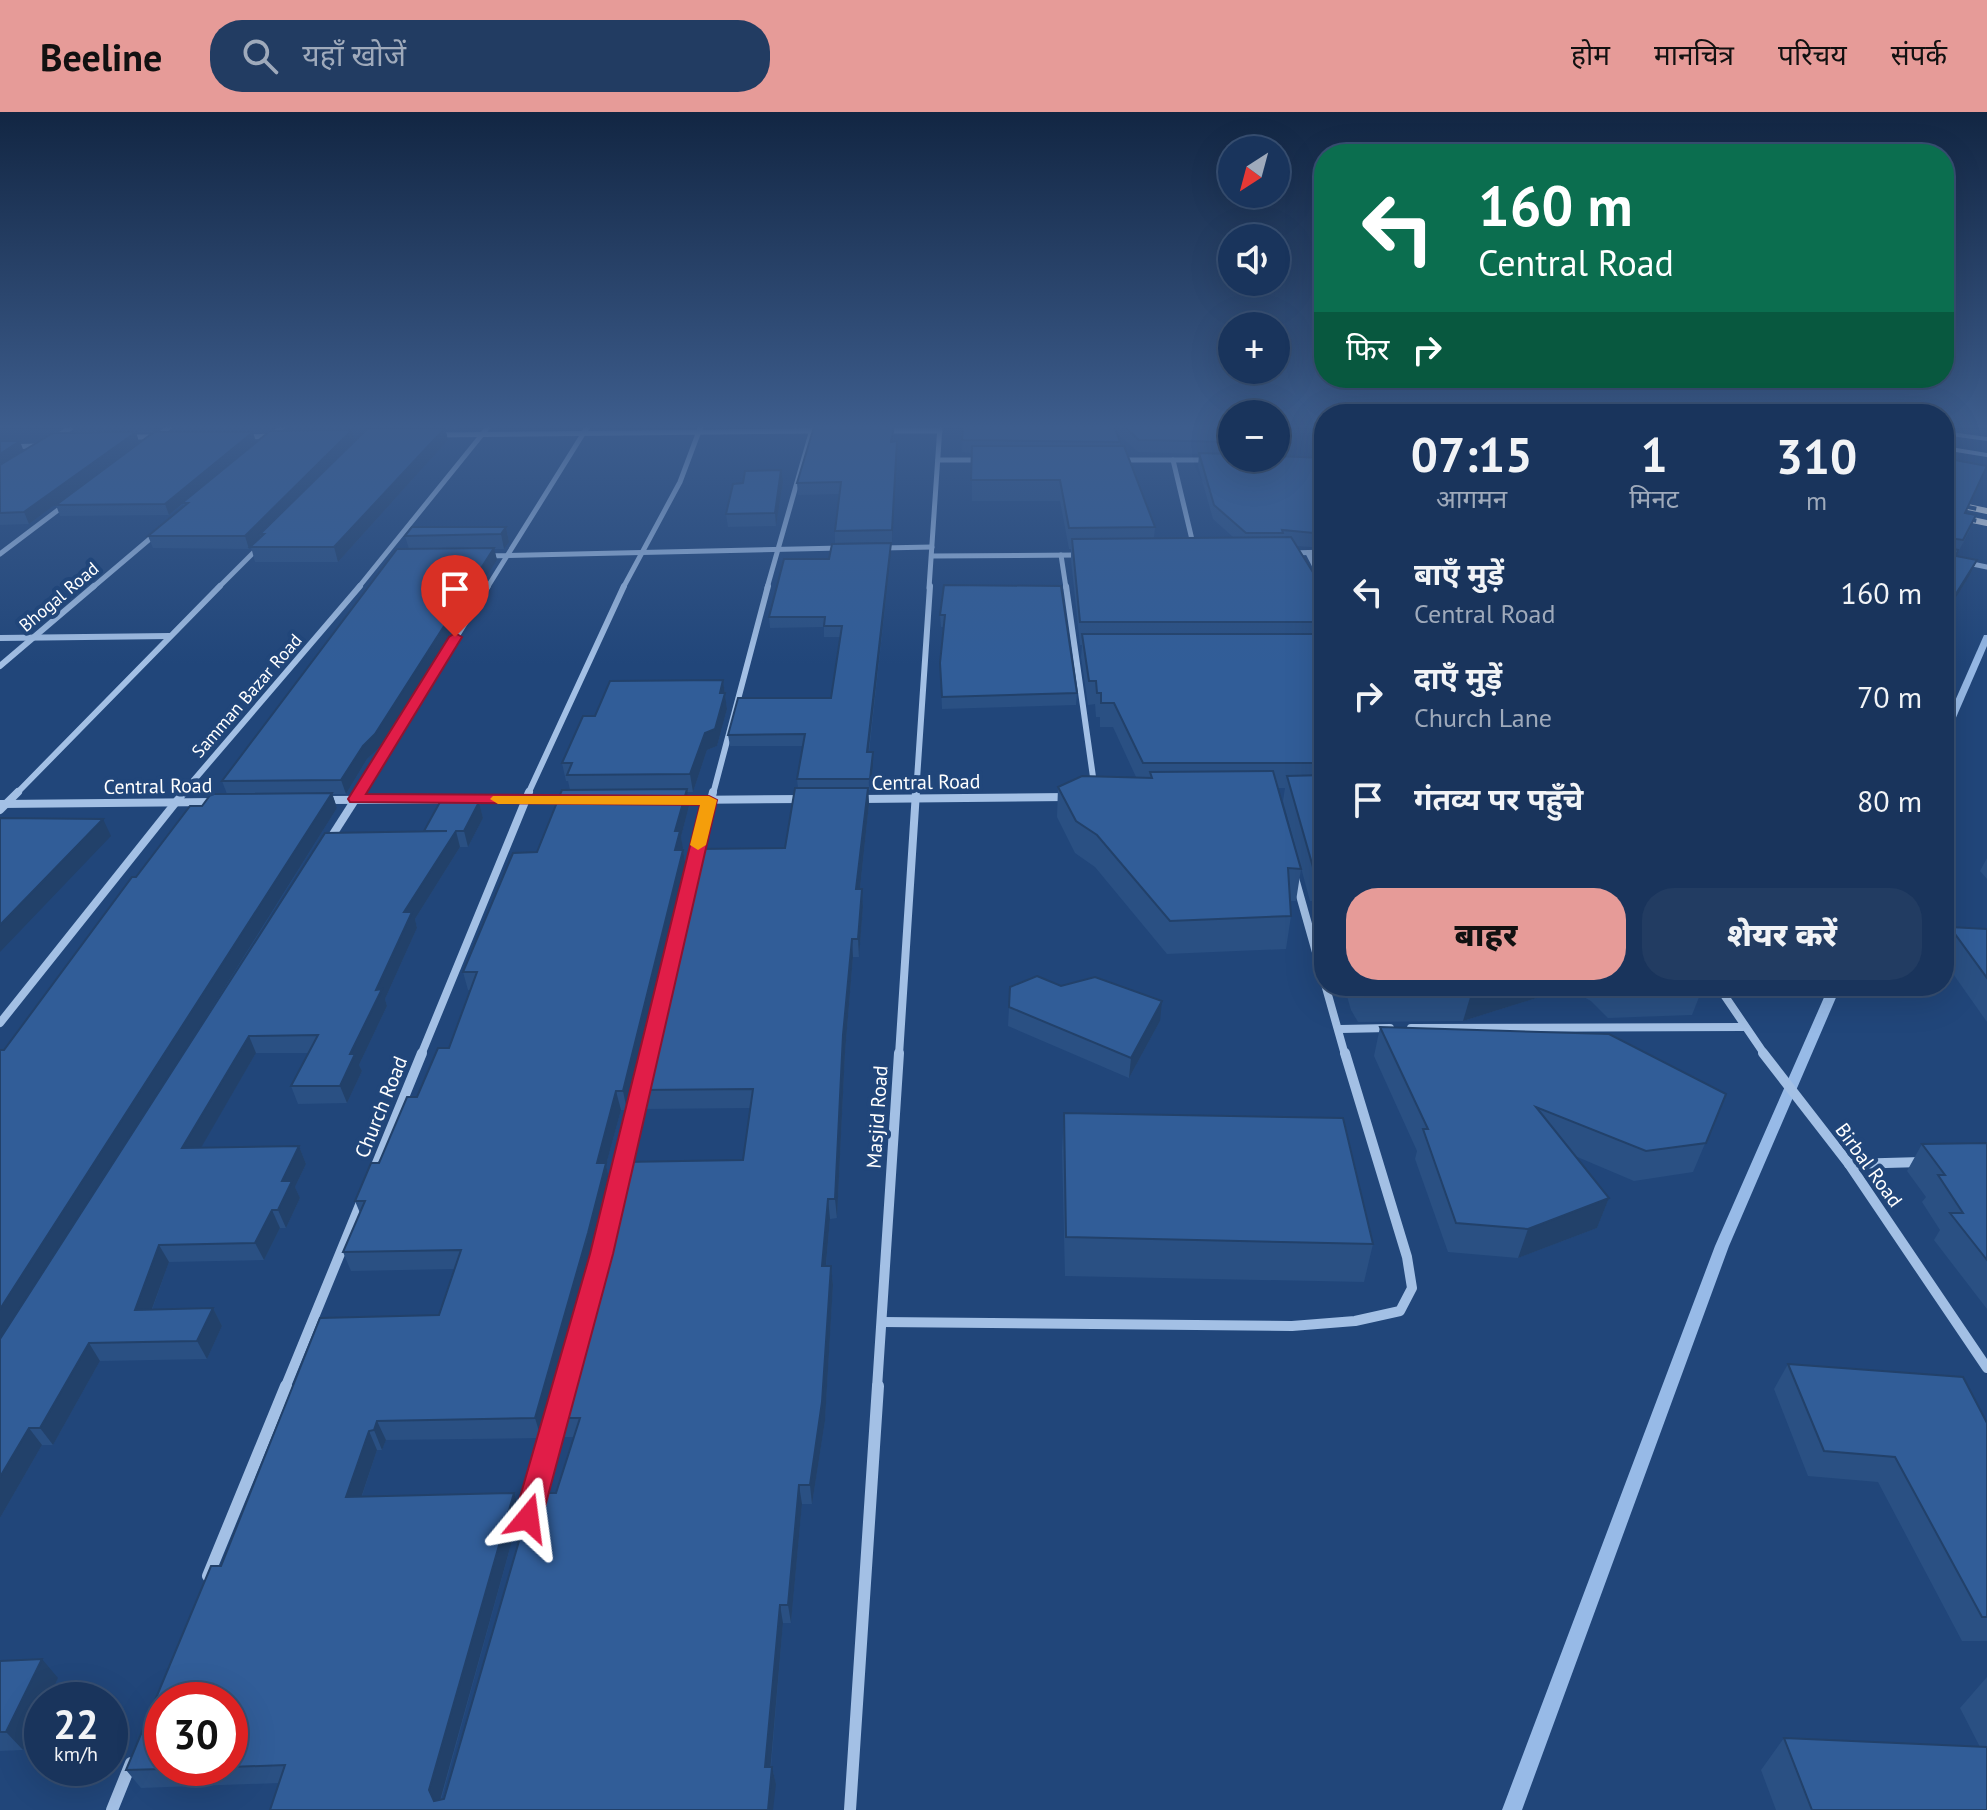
<!DOCTYPE html>
<html lang="hi">
<head>
<meta charset="utf-8">
<style>
  :root { --surface:#19345c; --page:#223c62; --text:#f1f3f6; --muted:#9faabb; --line:#374f72; --accent:#e69b98 }
  body { margin:0; font-family:"PT Sans","Noto Sans Devanagari",sans-serif; background:var(--page); color:var(--text); height:100vh; display:flex; flex-direction:column; font-size:30px; white-space:nowrap }
  * { box-sizing:border-box; margin:0 }
  p { font-size:26px; color:var(--muted) }
  .icon { flex:none; width:44px; height:44px; fill:none; stroke:currentColor; stroke-width:2; stroke-linecap:round; stroke-linejoin:round }
  .map { position:relative; flex:1; overflow:hidden }
  .details { position:absolute; left:1314px; top:292px; width:640px; height:592px; display:flex; flex-direction:column; background:var(--surface); border-radius:32px; box-shadow:0 8px 32px #0002,0 0 0 2px var(--line) }
  .details>* { flex:none }
  .top-card { position:absolute; left:1314px; top:32px; width:640px; height:244px; border-radius:32px; box-shadow:0 8px 32px #0002,0 0 0 2px var(--line); background:#0b6e4f; color:#fff; overflow:hidden }
  .needle { width:52px; rotate:216deg }
  .controls { position:absolute; left:1218px; top:24px; display:grid; gap:16px }
  .controls a { display:grid; place-items:center; width:72px; height:72px; border-radius:50%; background:var(--surface); box-shadow:0 8px 32px #0002,0 0 0 2px var(--line); font-size:40px }
  .speed { position:absolute; left:24px; top:1570px; display:flex; gap:16px; font-size:40px; font-weight:700; text-align:center }
  .speed>* { display:grid; place-content:center; width:104px; height:104px; border-radius:50%; background:var(--surface); box-shadow:0 8px 32px #0002,0 0 0 2px var(--line); line-height:1 }
  .speed small { font-size:20px; font-weight:400 }
  .speed .limit { border:12px solid #d22; background:#fff; color:#111 }
  .pin { position:absolute; display:grid; place-items:center; width:68px; height:68px; color:#fff; margin:-82px -34px; border-radius:50% 50% 50% 0; rotate:-45deg; box-shadow:0 0 8px #0007 }
  .pin .icon { rotate:45deg }
  .me { position:absolute; width:88px; margin:-44px; rotate:16deg; stroke-linejoin:round; filter:drop-shadow(0 0 6px #0008) }
  .turn { display:flex; align-items:center; gap:28px; height:168px; padding:0 32px; font-size:36px }
  .turn .icon { width:104px; height:104px; stroke-width:2.5 }
  .turn b { display:block; font-size:56px; line-height:68px }
  .then { display:flex; align-items:center; height:76px; padding:0 32px; background:#0003; gap:16px; font-size:30px }
  .eta { display:flex; justify-content:space-evenly; align-items:center; height:136px; text-align:center }
  .eta b { font-size:48px; font-weight:800; line-height:56px }
  .action { display:flex; gap:16px; margin-top:auto; padding:16px 32px }
  .action a { flex:1; height:92px; border-radius:32px; background:var(--accent); color:#111; font-size:32px; font-weight:800; line-height:92px; text-align:center }
  .action a+a { background:var(--page); color:var(--text) }
  ul { padding:0; list-style:none }
  li { display:flex; align-items:center; gap:24px; height:104px; padding:0 32px }
  li div { flex:1 }
  li b { display:block; font-size:30px }
  li em { font-style:normal }
  header { display:flex; align-items:center; gap:48px; box-sizing:border-box; height:112px; padding:0 40px; background:var(--accent); color:#111 }
  header strong { font-size:38px }
  nav { display:flex; gap:44px; margin-inline-start:auto; font-size:28px }
  .search { width:560px; height:72px; background:var(--page); display:flex; align-items:center; gap:20px; box-sizing:border-box; padding:0 28px; border-radius:32px; color:var(--muted); font-size:30px }
  .map>svg:first-child { display:block }
</style>
</head>
<body>
<header>
<strong>Beeline</strong>
<div class="search"><svg class="icon" aria-label="search" viewBox="0 0 24 24"><circle cx="10" cy="10" r="6"/><path d="M15 15l6 6"/></svg>यहाँ खोजें</div>
<nav><a>होम</a><a>मानचित्र</a><a>परिचय</a><a>संपर्क</a></nav>
</header>
<div class="map">
<svg width="1987" height="1698" viewBox="0 0 1987 1698">
  <rect width="100%" height="100%" fill="#21467a"/>
  <g fill="none" stroke-linecap="round" stroke-linejoin="round">
    <!-- stream -->
    <g fill="#97bae7" fill-rule="evenodd">
      <path d="M1984 523H1987V534L1948 624 1944 627V614Z"/>
      <path d="M1829 874H1841L1729 1134 1522 1698H1502L1715 1134Z"/>
    </g>
    <!-- service -->
    <g stroke="#a3c0e5" stroke-width="4">
      <path d="M1944 321 1987 327"/>
      <path d="M1944 336 1987 343"/>
    </g>
    <!-- minor-far4 -->
    <g stroke="#a3c0e5" stroke-width="5">
      <path d="M883 319H940"/>
      <path d="M435 323 814 319"/>
      <path d="M127 325H158"/>
      <path d="M243 325 274 324"/>
      <path d="M54 326 74 314"/>
      <path d="M154 326 171 314"/>
      <path d="M269 326 283 314"/>
      <path d="M0 335 39 334"/>
      <path d="M938 348H979"/>
      <path d="M1121 348H1207"/>
      <path d="M1173 348 1194 436"/>
      <path d="M882 436 932 435"/>
      <path d="M1293 441 1324 440"/>
      <path d="M1308 441 1324 472"/>
      <path d="M0 442 66 392"/>
      <path d="M1061 443 1066 476"/>
      <path d="M486 444 841 436"/>
      <path d="M932 444 1079 443"/>
      <path d="M1944 446 1987 455"/>
      <path d="M92 476 158 420"/>
      <path d="M218 476 260 434"/>
      <path d="M358 476 489 314"/>
      <path d="M487 476 588 314"/>
      <path d="M623 476 680 370 701 314"/>
      <path d="M767 476 813 314"/>
      <path d="M929 476 940 314"/>
    </g>
    <!-- minor-far3 -->
    <g stroke="#a3c0e5" stroke-width="6">
      <path d="M1066 474 1094 672"/>
      <path d="M0 526 170 524"/>
      <path d="M0 554 94 474"/>
      <path d="M16 682 220 474"/>
      <path d="M182 682 360 474"/>
      <path d="M358 682 488 474"/>
      <path d="M528 682 624 474"/>
      <path d="M713 682 768 474"/>
      <path d="M916 682 930 474"/>
    </g>
    <!-- minor-far2 -->
    <g stroke="#a3c0e5" stroke-width="8">
      <path d="M861 687 1067 685"/>
      <path d="M325 688 567 687"/>
      <path d="M681 688 803 687"/>
      <path d="M0 692 215 690"/>
      <path d="M0 698 18 680"/>
      <path d="M330 727 360 680"/>
      <path d="M1295 766 1345 943"/>
      <path d="M1718 874 1765 943"/>
      <path d="M664 878 713 680"/>
      <path d="M0 911 184 680"/>
      <path d="M1411 916 1743 915"/>
      <path d="M1340 917 1390 916"/>
      <path d="M421 943 529 680"/>
      <path d="M899 943 916 680"/>
    </g>
    <!-- minor-far1 -->
    <g stroke="#a3c0e5" stroke-width="10">
      <path d="M1763 941 1849 1052 1987 1256"/>
      <path d="M1849 1052 1922 1050"/>
      <path d="M373 1061 422 941"/>
      <path d="M621 1061 643 969"/>
      <path d="M882 1210 1292 1214 1355 1209 1400 1199 1412 1176 1407 1145 1345 941"/>
      <path d="M285 1276 362 1088"/>
      <path d="M877 1276 899 941"/>
    </g>
    <!-- minor -->
    <g stroke="#a3c0e5" stroke-width="12">
      <path d="M533 1389 557 1302"/>
      <path d="M208 1464 286 1274"/>
      <path d="M112 1698 131 1651"/>
      <path d="M850 1698 878 1274"/>
    </g>
    <defs>
      <g id="rail">
        <path d="M1944 390 1987 399"/>
        <path d="M1944 402 1987 411"/>
      </g>
    </defs>
    <!-- rail casing -->
    <use href="#rail" stroke="#fff" stroke-width="6"/>
    <!-- rail -->
    <use href="#rail" stroke="#21467a" stroke-width="4" stroke-dasharray="11" stroke-linecap="butt"/>
  </g>
  <!-- wall -->
  <g fill="#2a5083" fill-rule="evenodd">
    <path d="M72 314H163L154 320H74Z"/>
    <path d="M171 314H275L269 319 173 320Z"/>
    <path d="M285 314H371L369 316H381V314H461L458 317H445L448 328 338 450H255L251 435 249 437 153 436 148 424 184 395 183 392 169 403 60 404 56 393 256 330 352 318 355 328 366 318 286 319Z"/>
    <path d="M963 314H1232V342L1324 346V436L1297 434 1324 478V789H1310L1283 689 1285 676H1278L1301 757 1296 789H1290L1291 804 1286 837 1167 842 1095 755 1075 741 1057 705 1058 675 1136 665 1113 615H1100V605H1096L1095 592 1088 593 1081 545 1082 533H1080L1071 448V437H1069L1060 389H972V341L962 340ZM1116 320 1138 340 1199 342 1198 354 1213 407 1233 425 1154 426 1155 415 1120 334V330Z"/>
    <path d="M136 320 139 331 29 412 0 413V329L24 339Z"/>
    <path d="M894 325 893 329H897V341L892 430 835 431V419L839 382 798 383 797 371Z"/>
    <path d="M1944 346 1966 401 1970 418 1956 444 1977 448 1970 463 1944 505Z"/>
    <path d="M783 370 776 414 728 415 726 402Z"/>
    <path d="M506 415 509 430 504 437H494L497 448 379 636 367 647 346 682H332L337 696 188 935 424 719 479 690 483 706 468 735H460L415 807 417 816 385 887 387 894 359 953 362 959 347 991 298 992 291 974 309 941H256L201 1035 299 1034 306 1052 295 1075 300 1086 286 1116H280L264 1148 169 1150 152 1198 213 1196 222 1214 207 1247 100 1249 53 1333H42L0 1406V938H4L136 765 202 694 227 682 222 669 409 437 405 424Z"/>
    <path d="M891 431V441L869 640H873V652L871 678H868L869 692 860 777H862L863 795 859 845H853L845 941 837 1106 830 1107 826 1154H831L833 1173 825 1309 812 1392H802L791 1511H783L771 1655H772L776 1672 270 1698 279 1671 141 1676 126 1658 221 1454 439 1203 454 1157 351 1159 343 1140 360 1101 355 1089 417 985 449 936 470 878H468L463 860 537 740 570 678 568 669H566L562 651 595 604 723 568 727 597 717 634 707 638 693 680H687L689 694 681 725 686 755 627 998H621L606 1053 610 1070 593 1140 541 1326 386 1328 382 1338H377L362 1384 520 1400 441 1688 444 1687 556 1381 574 1325H560L554 1306 743 1048 751 996 644 997 640 978 785 736 798 676 797 667 803 634H730L728 623 831 586 840 525H824V515L770 516 769 505 829 447ZM230 1588V1656H162Z"/>
    <path d="M944 473 1077 581 1076 593 942 597 940 551 944 515H941L940 503Z"/>
    <path d="M1987 746V767L1980 759Z"/>
    <path d="M1950 815 1987 817V910L1944 849V826Z"/>
    <path d="M1344 874H1549L1543 884 1463 909 1358 910 1351 898Z"/>
    <path d="M1564 874H1702L1703 875 1692 903 1608 906 1591 889Z"/>
    <path d="M1009 895 1160 909 1129 966 1008 914Z"/>
    <path d="M1380 915 1726 982 1693 1060 1634 1069 1575 1044 1609 1086 1597 1116 1518 1146 1448 1140 1415 1047 1417 1039 1374 944Z"/>
    <path d="M1064 1001 1373 1132 1364 1170 1065 1164 1062 1039Z"/>
    <path d="M1987 1031V1197L1934 1128 1940 1118 1922 1090 1926 1085 1907 1059 1922 1032Z"/>
    <path d="M1788 1252 1987 1311V1529H1962L1878 1370 1808 1364 1774 1277Z"/>
    <path d="M0 1549 58 1566 23 1638 0 1639Z"/>
    <path d="M1987 1565V1698H1776L1761 1658 1784 1626 1980 1635 1960 1596Z"/>
  </g>
  <!-- shaded-wall -->
  <g fill="#22416a">
    <path d="M152 314H163L154 320Z"/>
    <path d="M445 316 448 328 338 450 334 435Z"/>
    <path d="M352 318 355 329 260 422 261 425 249 437 245 424Z"/>
    <path d="M136 320 139 331 29 412 24 400Z"/>
    <path d="M253 320 256 330 169 403 165 392Z"/>
    <path d="M20 329 24 340 0 356V342Z"/>
    <path d="M897 329V341L892 430V418Z"/>
    <path d="M781 358 783 370 776 414 775 401Z"/>
    <path d="M506 415 509 430 504 437 501 422Z"/>
    <path d="M891 431V441L867 652V640Z"/>
    <path d="M494 436 497 448 379 636 367 647 346 682 341 668 363 634Z"/>
    <path d="M1977 448 1970 463 1944 505V500Z"/>
    <path d="M723 568 727 597 717 634 707 638 693 680 690 662 720 581Z"/>
    <path d="M873 640V652L871 678 870 667Z"/>
    <path d="M868 676 869 692 858 795 856 777Z"/>
    <path d="M687 677 689 694 681 725 683 736 678 755 675 738V719Z"/>
    <path d="M332 681 337 696 0 1234V1197Z"/>
    <path d="M479 690 483 706 468 735 464 719Z"/>
    <path d="M103 707 111 724 0 840V813Z"/>
    <path d="M456 719 460 735 415 807 417 816 385 887 387 894 359 953 362 959 347 991 340 974 350 942 376 878 404 800Z"/>
    <path d="M683 738 686 755 627 998 623 979Z"/>
    <path d="M862 777 863 795 859 845 858 827Z"/>
    <path d="M852 827 853 845 845 941 837 1106 835 1087 843 923Z"/>
    <path d="M1495 874H1549L1543 884 1463 909 1471 882Z"/>
    <path d="M1763 874H1784L1761 879Z"/>
    <path d="M1162 889 1160 909 1129 966 1131 946Z"/>
    <path d="M249 924 256 941 191 1053 182 1036Z"/>
    <path d="M616 979 621 998 606 1053 610 1070 593 1140 541 1326 535 1306 597 1051Z"/>
    <path d="M299 1034 306 1052 295 1075 300 1086 286 1116 278 1098 282 1069Z"/>
    <path d="M1609 1086 1597 1116 1518 1146 1528 1117Z"/>
    <path d="M828 1087 830 1107 824 1174 822 1154Z"/>
    <path d="M272 1098 280 1116 264 1148 255 1131Z"/>
    <path d="M159 1133 169 1150 145 1216 135 1198Z"/>
    <path d="M831 1154 833 1173 825 1309 812 1392 810 1373Z"/>
    <path d="M213 1196 222 1214 207 1247 197 1229Z"/>
    <path d="M89 1231 100 1249 53 1333 40 1316Z"/>
    <path d="M377 1309 386 1328 382 1338 374 1318Z"/>
    <path d="M29 1316 42 1333 0 1406V1365Z"/>
    <path d="M369 1319 377 1338 355 1404 346 1385Z"/>
    <path d="M799 1373 802 1392 791 1511 788 1493Z"/>
    <path d="M514 1381 520 1400 438 1696 429 1678Z"/>
    <path d="M780 1493 783 1511 769 1672 765 1655Z"/>
    <path d="M42 1547 58 1566 48 1588H42V1599L23 1638 6 1620Z"/>
    <path d="M772 1655 776 1672 773 1698H768Z"/>
  </g>
  <!-- building -->
  <g fill="#315d98" stroke="#22416a" stroke-width="2">
    <path d="M894 314 891 330 897 329 892 418 835 419 841 370 797 371 814 315Z"/>
    <path d="M963 314H1114L1120 330 962 328Z"/>
    <path d="M1124 314H1232V330L1139 328Z"/>
    <path d="M368 316H445L334 435H250L264 422H260Z"/>
    <path d="M352 318 245 424H148L188 391H182L270 319Z"/>
    <path d="M136 320 24 400 0 401V353L53 321Z"/>
    <path d="M154 320H253L165 392 56 393Z"/>
    <path d="M0 329H20L0 342Z"/>
    <path d="M972 334H1124L1155 415 1069 416 1060 368H971Z"/>
    <path d="M1199 341 1232 342V346H1276V344L1324 346V422L1282 418 1283 421H1246L1214 393Z"/>
    <path d="M1944 346 1987 354 1965 401 1976 403 1963 428 1949 426 1945 431 1947 435 1958 438 1956 444 1977 448 1944 501Z"/>
    <path d="M781 358 775 401 726 402 733 372 743 371 745 359Z"/>
    <path d="M412 415H506L501 422 405 424Z"/>
    <path d="M1291 425 1324 478V510H1080L1072 427Z"/>
    <path d="M891 431 867 640H873L870 667H797L805 622 728 623 738 586H831L842 514H824L825 505H769L784 447H829L832 432Z"/>
    <path d="M494 436 375 622 363 634 341 668 222 669 397 437Z"/>
    <path d="M944 473 1061 474 1077 581 942 585 940 551 945 503H940Z"/>
    <path d="M1082 522H1324V651H1143L1114 591H1101V581H1097L1096 569H1089Z"/>
    <path d="M723 568 720 581H725L715 617 705 621 690 662 567 663 572 651H562L583 604H595L610 569Z"/>
    <path d="M1273 659 1301 757 1288 756 1291 804 1170 809 1097 723 1076 709 1058 675 1082 664 1152 666 1150 660Z"/>
    <path d="M1324 663V763L1315 762 1287 664Z"/>
    <path d="M795 676H868L856 777H862L858 827H852L843 923 835 1087H828L822 1154H831L822 1290 810 1373H799L788 1493H780L765 1655H772L768 1698H270L285 1653 230 1655V1588H162V1656H199L126 1658 211 1454H221L320 1206 439 1203 461 1138 343 1140 365 1089H355L371 1051H379L407 985H417L438 936H449L477 860H463L513 741 537 740 562 678 687 677 675 719H680L675 738H683L623 979H616L597 1051H606L588 1121 535 1306 377 1309 374 1318 369 1319 346 1385 514 1381 429 1678 434 1689 444 1687 533 1381H556L580 1306H554L622 1050 743 1048 753 977 640 978 698 737 785 736Z"/>
    <path d="M332 681 0 1197V938H4L132 765H136L190 694H202L211 682Z"/>
    <path d="M440 690H479L464 719H456L404 800H412L376 878 382 877 350 942H355L340 974H291L318 923 249 924 182 1036 299 1034 282 1069H292L278 1098H272L255 1131 159 1133 135 1198 213 1196 197 1229 89 1231 40 1316H29L0 1365V1227L325 721 447 719H424Z"/>
    <path d="M0 706 103 707 0 813Z"/>
    <path d="M1950 815 1987 817V866Z"/>
    <path d="M1037 864 1061 874 1095 865 1162 889 1131 946 1009 895 1010 875Z"/>
    <path d="M1358 874H1495L1471 882H1364Z"/>
    <path d="M1613 874H1702L1703 875 1617 878Z"/>
    <path d="M1380 915 1609 922 1726 982 1706 1031 1646 1039 1536 995 1609 1086 1528 1117 1456 1111 1423 1017H1428Z"/>
    <path d="M1064 1001 1343 1006 1373 1132 1066 1125Z"/>
    <path d="M1987 1031V1148L1950 1101H1963L1938 1063H1945L1922 1032Z"/>
    <path d="M1788 1252 1963 1265 1987 1311V1505H1982L1895 1345 1824 1339Z"/>
    <path d="M42 1547 6 1620H0V1549Z"/>
    <path d="M1784 1626 1987 1635V1698H1812Z"/>
  </g>
  <!-- sky -->
  <linearGradient id="sky" x2="0" y2="1"><stop stop-color="#122643"/><stop offset="0.57" stop-color="#3d5d8d"/><stop offset="1" stop-color="#3d5d8d" stop-opacity="0"/></linearGradient>
  <rect width="1987" height="552" fill="url(#sky)"/>
  <!-- route -->
  <path fill="#e11d48" stroke="#92132f" stroke-width="2" d="M455 521 462 525 366 682 709 684 717 688 613 1142 542 1406 538 1414 528 1418 518 1414 514 1406 590 1142 700 693 350 690 348 687 449 525Z"/>
  <!-- slow -->
  <path fill="#f59e0b" d="M493 684H709L717 688 706 733 698 738 690 733 700 693 498 692 490 687Z"/>
  <g text-anchor="middle" stroke-width="8" stroke-linejoin="round" paint-order="stroke">
    <!-- far-street labels -->
    <g font-size="18" fill="#fff" stroke="#21467a">
      <text transform="translate(59 485) rotate(-40)" y="6">Bhogal Road</text>
      <text transform="translate(247 584) rotate(-49)" y="6">Samman Bazar Road</text>
    </g>
    <!-- street labels -->
    <g font-size="20" fill="#fff" stroke="#21467a">
      <text transform="translate(926 670) rotate(-1)" y="7">Central Road</text>
      <text transform="translate(158 674) rotate(-1)" y="7">Central Road</text>
      <text transform="translate(381 995) rotate(-68)" y="7">Church Road</text>
      <text transform="translate(877 1005) rotate(-86)" y="7">Masjid Road</text>
      <text transform="translate(1869 1053) rotate(54)" y="7">Birbal Road</text>
    </g>
  </g>
</svg>
<div class="controls">
<a><svg class="needle" viewBox="-14 -14 28 28"><path d="M0-13l5 13h-10z" fill="#e53935"/><path d="M0 13l5-13h-10z" fill="#9faabb"/></svg></a>
<a><svg class="icon" aria-label="sound" viewBox="0 0 24 24"><path d="M4 9h4l5-4v14l-5-4H4zM17 9q2 3 0 6"/></svg></a>
<a>+</a>
<a>−</a>
</div>
<div class="speed"><div>22<small>km/h</small></div><div class="limit">30</div></div>
<div class="pin" style="left:455px;top:525px;background:#d93025"><svg class="icon" aria-label="arrive" viewBox="0 0 24 24"><path d="M6 21V4h12l-3 4 3 4H6"/></svg></div>
<svg class="me" style="left:528px;top:1406px" viewBox="-20 -20 40 40"><path d="M0-17L14 15 0 8-14 15z" fill="#e11d48" stroke="#fff" stroke-width="4"/></svg>
<div class="top-card">
<div class="turn"><svg class="icon" aria-label="left" viewBox="0 0 24 24"><path d="M17 20v-9H6M10 6l-5 5 5 5"/></svg><div><b>160 m</b>Central Road</div></div>
<div class="then">फिर<svg class="icon" aria-label="right" viewBox="0 0 24 24"><path d="M7 20v-9h11M14 6l5 5-5 5"/></svg></div>
</div>
<section class="details">
<div class="eta">
<div><b>07:15</b><p>आगमन</p></div>
<div><b>1</b><p>मिनट</p></div>
<div><b>310</b><p>m</p></div>
</div>
<ul>
<li><svg class="icon" aria-label="left" viewBox="0 0 24 24"><path d="M17 20v-9H6M10 6l-5 5 5 5"/></svg><div><b>बाएँ मुड़ें</b><p>Central Road</p></div><em>160 m</em></li>
<li><svg class="icon" aria-label="right" viewBox="0 0 24 24"><path d="M7 20v-9h11M14 6l5 5-5 5"/></svg><div><b>दाएँ मुड़ें</b><p>Church Lane</p></div><em>70 m</em></li>
<li><svg class="icon" aria-label="arrive" viewBox="0 0 24 24"><path d="M6 21V4h12l-3 4 3 4H6"/></svg><div><b>गंतव्य पर पहुँचे</b></div><em>80 m</em></li>
</ul>
<div class="action"><a>बाहर</a><a>शेयर करें</a></div>
</section>
</div>
</body>
</html>
